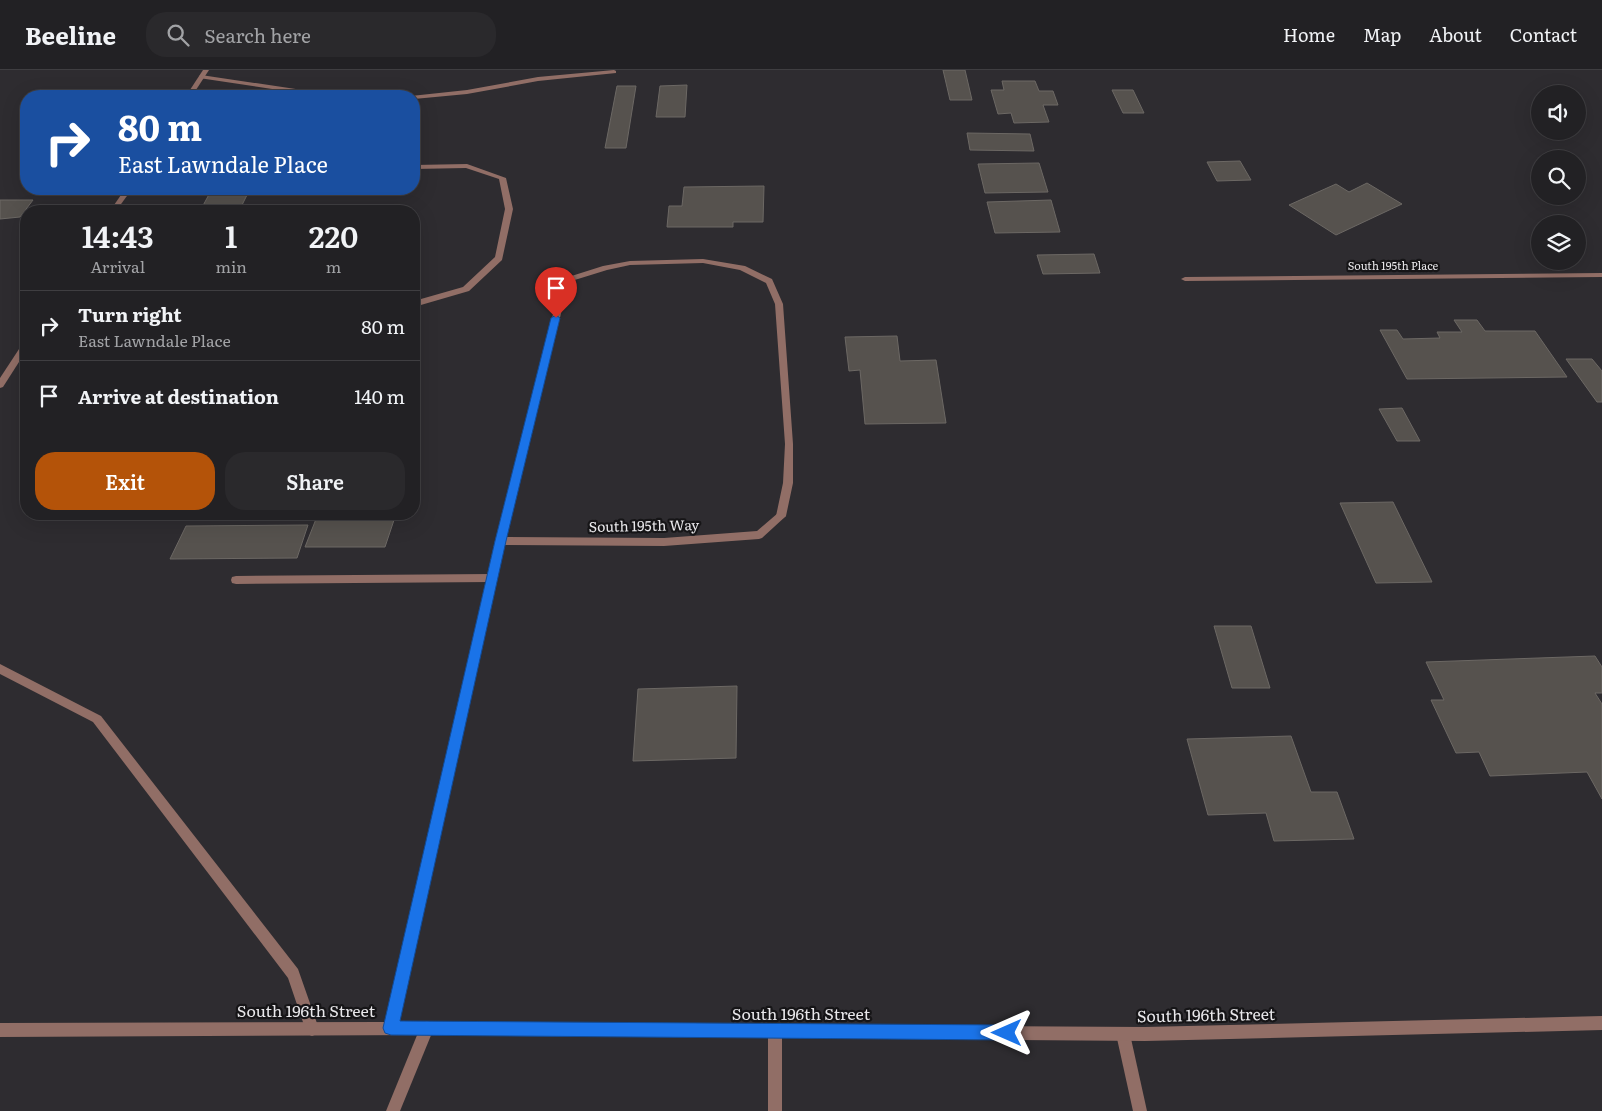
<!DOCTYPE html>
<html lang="en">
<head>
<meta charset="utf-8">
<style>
  :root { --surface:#222124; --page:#2a292c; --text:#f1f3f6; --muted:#a2a3a6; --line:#3f3e41; --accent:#b45309 }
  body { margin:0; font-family:Literata,serif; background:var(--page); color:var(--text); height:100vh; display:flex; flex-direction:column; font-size:19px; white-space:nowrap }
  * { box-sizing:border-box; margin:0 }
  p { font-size:16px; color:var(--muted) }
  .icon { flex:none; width:28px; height:28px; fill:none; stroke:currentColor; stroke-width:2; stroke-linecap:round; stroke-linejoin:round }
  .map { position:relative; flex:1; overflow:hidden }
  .drawer { position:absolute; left:20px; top:135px; width:400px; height:315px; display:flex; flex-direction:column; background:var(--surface); border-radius:20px; box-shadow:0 5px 20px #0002,0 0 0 1px var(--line) }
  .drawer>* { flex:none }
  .hud { position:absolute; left:20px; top:20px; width:400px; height:105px; border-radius:20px; box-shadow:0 5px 20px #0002,0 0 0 1px var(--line); background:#1a4fa0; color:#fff; overflow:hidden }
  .tools { position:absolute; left:1531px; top:15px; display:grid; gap:10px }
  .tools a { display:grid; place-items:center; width:55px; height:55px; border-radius:50%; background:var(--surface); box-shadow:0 5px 20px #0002,0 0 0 1px var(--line); font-size:25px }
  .pin { position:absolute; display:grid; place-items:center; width:42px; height:42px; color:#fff; margin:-51px -21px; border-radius:50% 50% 50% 0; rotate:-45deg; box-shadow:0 0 5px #0007 }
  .pin .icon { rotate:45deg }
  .me { position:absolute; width:55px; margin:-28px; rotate:270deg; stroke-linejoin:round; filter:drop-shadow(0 0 4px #0008) }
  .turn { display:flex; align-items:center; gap:18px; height:105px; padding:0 15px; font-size:22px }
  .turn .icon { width:65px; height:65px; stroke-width:2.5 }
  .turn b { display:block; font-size:35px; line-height:42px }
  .eta { display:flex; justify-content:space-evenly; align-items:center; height:85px; text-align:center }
  .eta b { font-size:30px; font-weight:600; line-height:35px }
  .button { display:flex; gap:10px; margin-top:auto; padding:10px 15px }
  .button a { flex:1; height:58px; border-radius:20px; background:var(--accent); color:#fff; font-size:20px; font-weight:600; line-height:58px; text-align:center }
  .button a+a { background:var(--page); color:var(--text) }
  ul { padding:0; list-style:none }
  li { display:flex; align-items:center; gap:15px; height:70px; padding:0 15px; border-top:1px solid var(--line) }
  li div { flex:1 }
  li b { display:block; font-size:19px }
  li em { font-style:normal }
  header { display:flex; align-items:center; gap:30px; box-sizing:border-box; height:70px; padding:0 25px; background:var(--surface); border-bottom:1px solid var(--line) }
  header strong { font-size:24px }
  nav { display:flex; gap:28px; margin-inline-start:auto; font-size:18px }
  .search { width:350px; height:45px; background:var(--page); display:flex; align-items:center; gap:12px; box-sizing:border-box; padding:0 18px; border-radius:20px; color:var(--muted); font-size:19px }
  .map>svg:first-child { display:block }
</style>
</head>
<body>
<header>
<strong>Beeline</strong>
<div class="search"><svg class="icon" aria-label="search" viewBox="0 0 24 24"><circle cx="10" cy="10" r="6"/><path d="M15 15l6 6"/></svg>Search here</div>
<nav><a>Home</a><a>Map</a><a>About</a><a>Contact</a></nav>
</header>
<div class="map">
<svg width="1602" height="1041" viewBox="0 0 1602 1041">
  <rect width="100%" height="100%" fill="#2e2c30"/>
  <!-- building -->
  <g fill="#56524e" stroke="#6c6864">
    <path d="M943 0H965L972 30H950Z"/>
    <path d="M1002 11H1035L1039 21H1053L1058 35H1043L1049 52 1014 53 1011 43 998 44 991 20H1004Z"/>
    <path d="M687 15 685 47H656L660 16Z"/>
    <path d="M617 16H636L626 78H605Z"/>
    <path d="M1112 20H1133L1144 43H1123Z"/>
    <path d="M967 63 1030 64 1034 81 970 80Z"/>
    <path d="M1240 91 1251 110 1217 111 1207 92Z"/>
    <path d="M1039 93 1048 122 985 123 978 94Z"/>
    <path d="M1367 113 1402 134 1336 165 1289 135 1336 114 1349 122Z"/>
    <path d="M764 116 763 152H733V157H667L669 136H682L684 117Z"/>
    <path d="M212 119H250L239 141H200Z"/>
    <path d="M0 130H33L20 147 0 149Z"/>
    <path d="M1051 130 1060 162 995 163 987 132Z"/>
    <path d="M1094 184 1100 203 1043 204 1037 185Z"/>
    <path d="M1454 250H1477L1485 261H1535L1567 307 1407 309 1380 260H1397L1403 269 1440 268 1437 262H1462Z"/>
    <path d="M897 266 900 291 936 290 946 353 865 354 860 300 849 301 845 267Z"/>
    <path d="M1566 289H1592L1602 301V332H1597Z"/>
    <path d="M1402 338 1420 371H1397L1379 339Z"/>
    <path d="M1393 432 1432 512 1376 513 1340 433Z"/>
    <path d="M318 444H396L385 477H305Z"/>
    <path d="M308 455 297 488 170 489 186 456Z"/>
    <path d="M1214 556H1251L1270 618H1232Z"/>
    <path d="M1595 586 1602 597V623H1595L1602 634V729L1587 702 1490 706 1479 682 1456 683 1431 630H1444L1426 592Z"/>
    <path d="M737 616 736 688 633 691 638 619Z"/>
    <path d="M1291 666 1311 722H1337L1354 769 1274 771 1266 743 1208 745 1187 669Z"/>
  </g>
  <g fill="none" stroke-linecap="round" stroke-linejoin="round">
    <!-- service -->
    <g fill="#916e66" fill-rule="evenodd">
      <path d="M614 0 616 1V3L538 11 467 24 414 29V26H411L467 20 538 7Z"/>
      <path d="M201 5 329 24 332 26H318L199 8V6Z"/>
      <path d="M467 94 506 108 513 139 502 190 469 221 414 237V231L463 217 495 187 505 139 499 109 466 98 414 99V95Z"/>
      <path d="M703 189 745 196 772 209 783 234 793 374V413L786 446 781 450 776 446 783 413 785 374 775 234 766 213 740 200 703 193 630 195 607 200 565 213 561 211 562 209 603 196 630 191Z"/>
      <path d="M492 504 496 505 497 508 496 511 492 512 236 514 232 513 231 510 232 507 236 506Z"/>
      <path d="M0 594 101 646 298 899 319 959 317 964 312 966 307 964 288 908 93 652 0 604Z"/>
      <path d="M427 951 432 953 434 958 400 1041H386L422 953Z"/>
      <path d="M775 954 780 956 782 961V1041H768V961L770 956Z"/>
      <path d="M1123 957 1128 959 1130 964 1147 1041H1133L1116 964 1118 959Z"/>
    </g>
    <!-- minor -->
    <g fill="#916e66" fill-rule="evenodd">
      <path d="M203 0H209L192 26H186Z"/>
      <path d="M125 119H132L116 141H110Z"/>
      <path d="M1602 203V207L1185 211 1181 209 1185 207Z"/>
      <path d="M562 209H565L569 211 506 467 664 468 757 461 778 443H784L786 446 762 468 759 469 664 476 504 475 399 952 1145 957 1602 946V960L1145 971 427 965 0 967V953L386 952 495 471Z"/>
      <path d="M26 272V281L3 317 0 318V308L23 273Z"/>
    </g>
  </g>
  <!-- route -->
  <path fill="#1a73e8" stroke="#114b97" d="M556 245 560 248 506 471 400 951 1007 955 1012 957 1015 963 1012 968 1007 970 391 965 385 963 383 958 495 471 551 248Z"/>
  <g text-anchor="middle" stroke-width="4.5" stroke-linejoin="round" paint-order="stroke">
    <!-- far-street labels -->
    <g font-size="11" fill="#e9e8eb" stroke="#161517">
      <text x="1393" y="200">South 195th Place</text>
    </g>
    <!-- street labels -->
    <g font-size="14" fill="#e9e8eb" stroke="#161517">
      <text transform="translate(644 456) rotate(-1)" y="5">South 195th Way</text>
    </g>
    <!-- near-street labels -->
    <g font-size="16" fill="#e9e8eb" stroke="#161517">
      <text x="306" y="947">South 196th Street</text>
      <text x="801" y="950">South 196th Street</text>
      <text transform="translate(1206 945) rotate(-1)" y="6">South 196th Street</text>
    </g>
  </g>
</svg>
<div class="tools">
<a><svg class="icon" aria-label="sound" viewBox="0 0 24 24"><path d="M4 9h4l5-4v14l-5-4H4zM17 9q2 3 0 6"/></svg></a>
<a><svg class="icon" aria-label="search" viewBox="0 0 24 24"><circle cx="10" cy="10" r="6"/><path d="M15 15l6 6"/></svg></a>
<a><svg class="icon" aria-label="layers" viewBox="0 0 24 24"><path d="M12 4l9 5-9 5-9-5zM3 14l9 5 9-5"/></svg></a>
</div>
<div class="pin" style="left:556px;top:248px;background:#d93025"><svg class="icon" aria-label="arrive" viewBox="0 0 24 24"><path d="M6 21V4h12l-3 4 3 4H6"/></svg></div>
<svg class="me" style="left:1007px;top:963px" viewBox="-20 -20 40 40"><path d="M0-17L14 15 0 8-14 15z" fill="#1a73e8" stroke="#fff" stroke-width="4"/></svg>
<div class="hud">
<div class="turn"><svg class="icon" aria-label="right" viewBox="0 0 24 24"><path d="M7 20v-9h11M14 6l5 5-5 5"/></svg><div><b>80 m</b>East Lawndale Place</div></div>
</div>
<section class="drawer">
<div class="eta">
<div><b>14:43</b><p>Arrival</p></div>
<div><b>1</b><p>min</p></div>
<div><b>220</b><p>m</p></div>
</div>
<ul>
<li><svg class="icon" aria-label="right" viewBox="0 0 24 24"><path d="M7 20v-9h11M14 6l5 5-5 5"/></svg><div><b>Turn right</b><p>East Lawndale Place</p></div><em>80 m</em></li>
<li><svg class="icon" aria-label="arrive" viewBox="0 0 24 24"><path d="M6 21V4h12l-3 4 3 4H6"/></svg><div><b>Arrive at destination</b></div><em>140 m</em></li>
</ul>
<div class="button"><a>Exit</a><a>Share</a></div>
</section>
</div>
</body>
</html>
